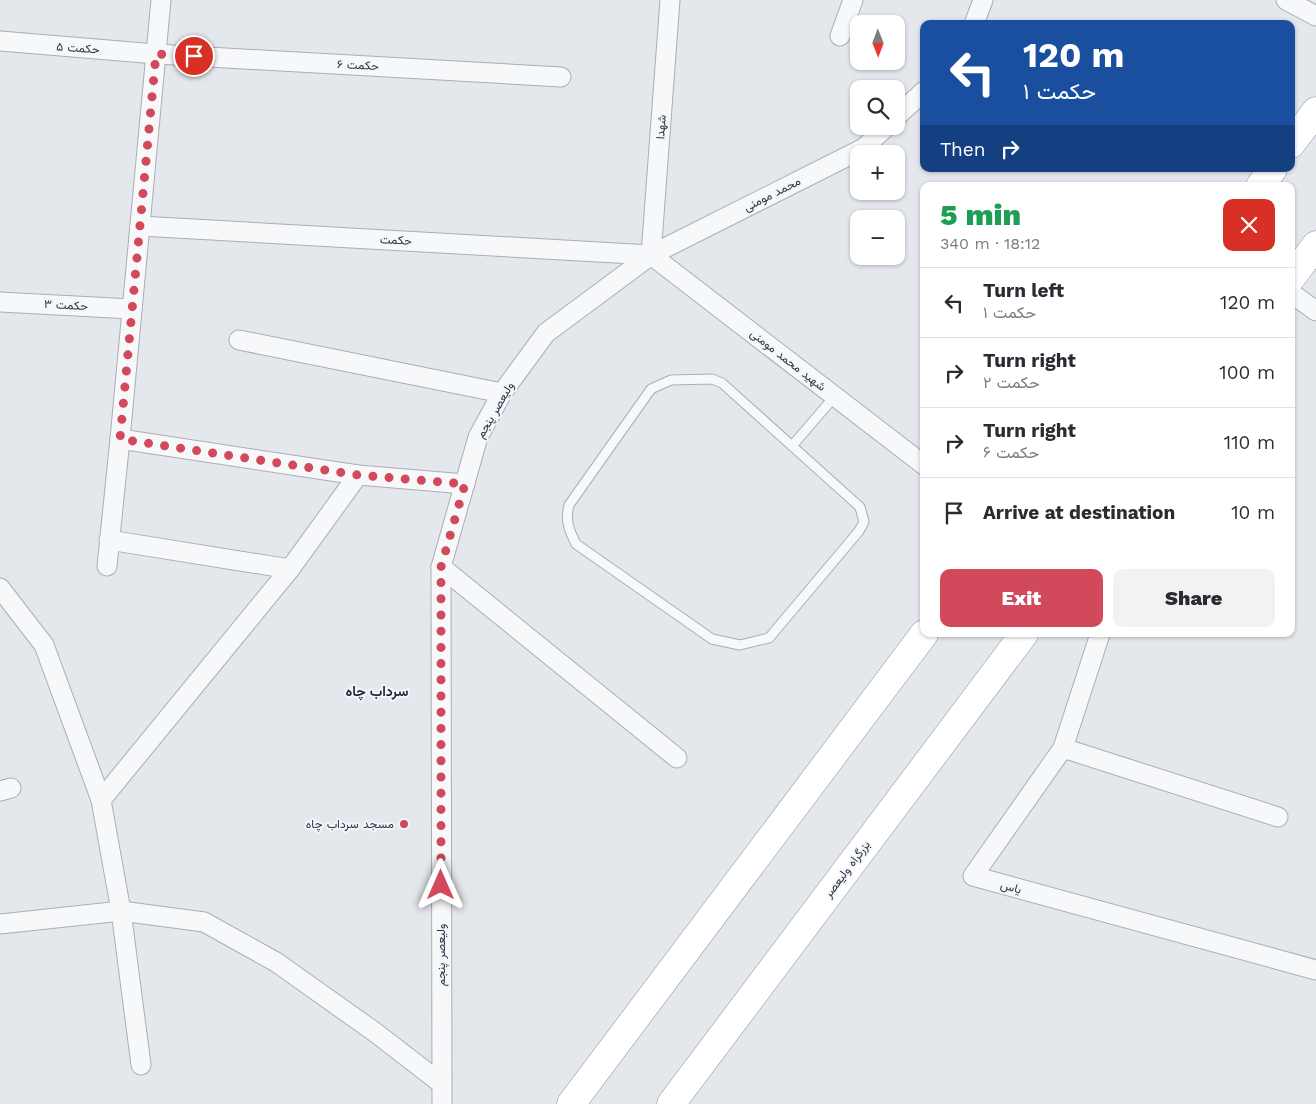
<!DOCTYPE html>
<html lang="en">
<head>
<meta charset="utf-8">
<style>
  :root { --surface:#fff; --page:#f2f2f3; --text:#2b2b33; --muted:#7c7c81; --line:#e1e1e2; --accent:#d1495b }
  body { margin:0; font-family:"Work Sans",Vazirmatn,sans-serif; background:var(--page); color:var(--text); height:100vh; display:flex; flex-direction:column; font-size:19px; white-space:nowrap }
  * { box-sizing:border-box; margin:0 }
  p { font-size:16px; color:var(--muted) }
  .icon { flex:none; width:28px; height:28px; fill:none; stroke:currentColor; stroke-width:2; stroke-linecap:round; stroke-linejoin:round }
  .map { position:relative; flex:1; overflow:hidden }
  .drawer { position:absolute; left:920px; top:182px; width:375px; height:455px; display:flex; flex-direction:column; background:var(--surface); border-radius:10px; box-shadow:0 1px 4px #0004 }
  .drawer>* { flex:none }
  .hud { position:absolute; left:920px; top:20px; width:375px; height:152px; border-radius:10px; box-shadow:0 1px 4px #0004; background:#1a4fa0; color:#fff; overflow:hidden }
  .needle { width:32px; rotate:179deg }
  .tools { position:absolute; left:850px; top:15px; display:grid; gap:10px }
  .tools a { display:grid; place-items:center; width:55px; height:55px; border-radius:10px; background:var(--surface); box-shadow:0 1px 4px #0004; font-size:25px }
  .pin { position:absolute; display:grid; place-items:center; width:42px; height:42px; color:#fff; margin:-21px; border:2px solid #fff; border-radius:50%; box-shadow:0 1px 5px #0007 }
  .me { position:absolute; width:55px; margin:-28px; rotate:0deg; stroke-linejoin:round; filter:drop-shadow(0 0 4px #0008) }
  .turn { display:flex; align-items:center; gap:18px; height:105px; padding:0 20px; font-size:22px }
  .turn .icon { width:65px; height:65px; stroke-width:2.5 }
  .turn b { display:block; font-size:35px; line-height:42px }
  .then { display:flex; align-items:center; height:48px; padding:0 20px; background:#0003; gap:10px; font-size:19px }
  .round { display:grid; place-items:center; flex:none; width:52px; height:52px; border-radius:10px; background:var(--page) }
  .headline { display:flex; align-items:center; justify-content:space-between; height:85px; padding:0 20px }
  h1 { font-size:30px; font-weight:800; line-height:38px; color:#1e9e55 }
  .button { display:flex; gap:10px; margin-top:auto; padding:10px 20px }
  .button a { flex:1; height:58px; border-radius:10px; background:var(--accent); color:#fff; font-size:20px; font-weight:800; line-height:58px; text-align:center }
  .button a+a { background:var(--page); color:var(--text) }
  ul { padding:0; list-style:none }
  li { display:flex; align-items:center; gap:15px; height:70px; padding:0 20px; border-top:1px solid var(--line) }
  li div { flex:1 }
  li b { display:block; font-size:19px }
  li em { font-style:normal }
  .map>svg:first-child { display:block }
</style>
</head>
<body>
<div class="map">
<svg width="1316" height="1104" viewBox="0 0 1316 1104">
  <rect width="100%" height="100%" fill="#e4e7ec"/>
  <g fill="none" stroke-linecap="round" stroke-linejoin="round">
    <defs>
      <g id="service">
        <path d="M712 379 722 383 860 507 864 522 859 531 769 638 740 645 712 639 576 544C569 530 565 521 569 505L651 389 671 380Z"/>
        <path d="M792 446 835 396"/>
      </g>
      <g id="minor">
        <path d="M1286 0 1316 16"/>
        <path d="M974 24 983 0"/>
        <path d="M840 36 853 0"/>
        <path d="M0 41 156 54 561 77"/>
        <path d="M896 117 924 91"/>
        <path d="M140 226 651 255"/>
        <path d="M651 255 924 465"/>
        <path d="M651 255 670 0"/>
        <path d="M1291 293 1316 311"/>
        <path d="M0 302 132 309"/>
        <path d="M239 340 502 393"/>
        <path d="M120 439 358 475 465 484"/>
        <path d="M109 540 290 569"/>
        <path d="M107 566 120 439 161 0"/>
        <path d="M441 567 677 758"/>
        <path d="M0 588 44 645 101 800"/>
        <path d="M1100 634 1063 748 973 876 1316 970"/>
        <path d="M1063 748 1278 817"/>
        <path d="M0 791 11 788"/>
        <path d="M0 924 121 911 204 922 276 962 376 1033 442 1084"/>
        <path d="M141 1065 121 911 101 800 290 569 358 475"/>
        <path d="M442 1104 441 567 478 437 502 393 546 333 651 255 864 148 887 126"/>
      </g>
      <g id="trunk">
        <path d="M1291 144 1316 111"/>
        <path d="M1260 186 1273 169"/>
        <path d="M1291 278 1316 245"/>
        <path d="M571 1104 924 634"/>
        <path d="M671 1104 1024 634"/>
      </g>
    </defs>
    <!-- service casing -->
    <use href="#service" stroke="#a9aeb7" stroke-width="11"/>
    <!-- minor casing -->
    <use href="#minor" stroke="#a9aeb7" stroke-width="21"/>
    <!-- trunk casing -->
    <use href="#trunk" stroke="#8b94a3" stroke-width="29"/>
    <!-- service -->
    <use href="#service" stroke="#f7f8fa" stroke-width="9"/>
    <!-- minor -->
    <use href="#minor" stroke="#f7f8fa" stroke-width="19"/>
    <!-- trunk -->
    <use href="#trunk" stroke="#fff" stroke-width="28"/>
  </g>
  <g fill="none" stroke-linecap="round" stroke-linejoin="round">
    <!-- route -->
    <path stroke="#d1495b" stroke-width="9" stroke-dasharray="0 16.2" d="M194 56 156 54 120 439 358 475 465 484 441 567V885"/>
  </g>
  <!-- markers -->
  <circle fill="#d1495b" stroke="#f4f6f9" stroke-width="2" cx="404" cy="824" r="5"/>
  <g text-anchor="middle" stroke-width="4" stroke-linejoin="round" paint-order="stroke">
    <!-- street labels -->
    <g font-size="12" fill="#2b3445" stroke="#f4f6f9">
      <text transform="translate(78 48) rotate(4)" y="4">حکمت ۵</text>
      <text transform="translate(358 65) rotate(3)" y="4">حکمت ۶</text>
      <text transform="translate(661 127) rotate(-86)" y="4">شهدا</text>
      <text transform="translate(772 194) rotate(-27)" y="4">محمد مومنی</text>
      <text transform="translate(396 240) rotate(3)" y="4">حکمت</text>
      <text transform="translate(66 305) rotate(3)" y="4">حکمت ۳</text>
      <text transform="translate(788 360) rotate(38)" y="4">شهید محمد مومنی</text>
      <text transform="translate(495 410) rotate(-60)" y="4">ولیعصر پنجم</text>
      <text transform="translate(847 869) rotate(-53)" y="4">بزرگراه ولیعصر</text>
      <text transform="translate(1011 887) rotate(16)" y="4">یاس</text>
      <text transform="translate(441 955) rotate(-90)" y="4">ولیعصر پنجم</text>
    </g>
    <!-- poi labels -->
    <g font-size="12" fill="#2b3445" stroke="#f4f6f9" text-anchor="end">
      <text x="394" y="828">مسجد سرداب چاه</text>
    </g>
    <!-- neighbourhood labels -->
    <g font-size="14" font-weight="bold" fill="#1d2536" stroke="#f4f6f9">
      <text x="377" y="696">سرداب چاه</text>
    </g>
  </g>
</svg>
<div class="tools">
<a><svg class="needle" viewBox="-14 -14 28 28"><path d="M0-13l5 13h-10z" fill="#e53935"/><path d="M0 13l5-13h-10z" fill="#7c7c81"/></svg></a>
<a><svg class="icon" aria-label="search" viewBox="0 0 24 24"><circle cx="10" cy="10" r="6"/><path d="M15 15l6 6"/></svg></a>
<a>+</a>
<a>−</a>
</div>
<div class="pin" style="left:194px;top:56px;background:#d93025"><svg class="icon" aria-label="arrive" viewBox="0 0 24 24"><path d="M6 21V4h12l-3 4 3 4H6"/></svg></div>
<svg class="me" style="left:441px;top:885px" viewBox="-20 -20 40 40"><path d="M0-17L14 15 0 8-14 15z" fill="#d1495b" stroke="#fff" stroke-width="4"/></svg>
<div class="hud">
<div class="turn"><svg class="icon" aria-label="left" viewBox="0 0 24 24"><path d="M17 20v-9H6M10 6l-5 5 5 5"/></svg><div><b>120 m</b>حکمت ۱</div></div>
<div class="then">Then<svg class="icon" aria-label="right" viewBox="0 0 24 24"><path d="M7 20v-9h11M14 6l5 5-5 5"/></svg></div>
</div>
<section class="drawer">
<div class="headline"><div><h1>5 min</h1><p>340 m · 18:12</p></div><a class="round" style="background:#d93025;color:#fff"><svg class="icon" aria-label="close" viewBox="0 0 24 24"><path d="M6 6l12 12M18 6L6 18"/></svg></a></div>
<ul>
<li><svg class="icon" aria-label="left" viewBox="0 0 24 24"><path d="M17 20v-9H6M10 6l-5 5 5 5"/></svg><div><b>Turn left</b><p>حکمت ۱</p></div><em>120 m</em></li>
<li><svg class="icon" aria-label="right" viewBox="0 0 24 24"><path d="M7 20v-9h11M14 6l5 5-5 5"/></svg><div><b>Turn right</b><p>حکمت ۲</p></div><em>100 m</em></li>
<li><svg class="icon" aria-label="right" viewBox="0 0 24 24"><path d="M7 20v-9h11M14 6l5 5-5 5"/></svg><div><b>Turn right</b><p>حکمت ۶</p></div><em>110 m</em></li>
<li><svg class="icon" aria-label="arrive" viewBox="0 0 24 24"><path d="M6 21V4h12l-3 4 3 4H6"/></svg><div><b>Arrive at destination</b></div><em>10 m</em></li>
</ul>
<div class="button"><a>Exit</a><a>Share</a></div>
</section>
</div>
</body>
</html>
